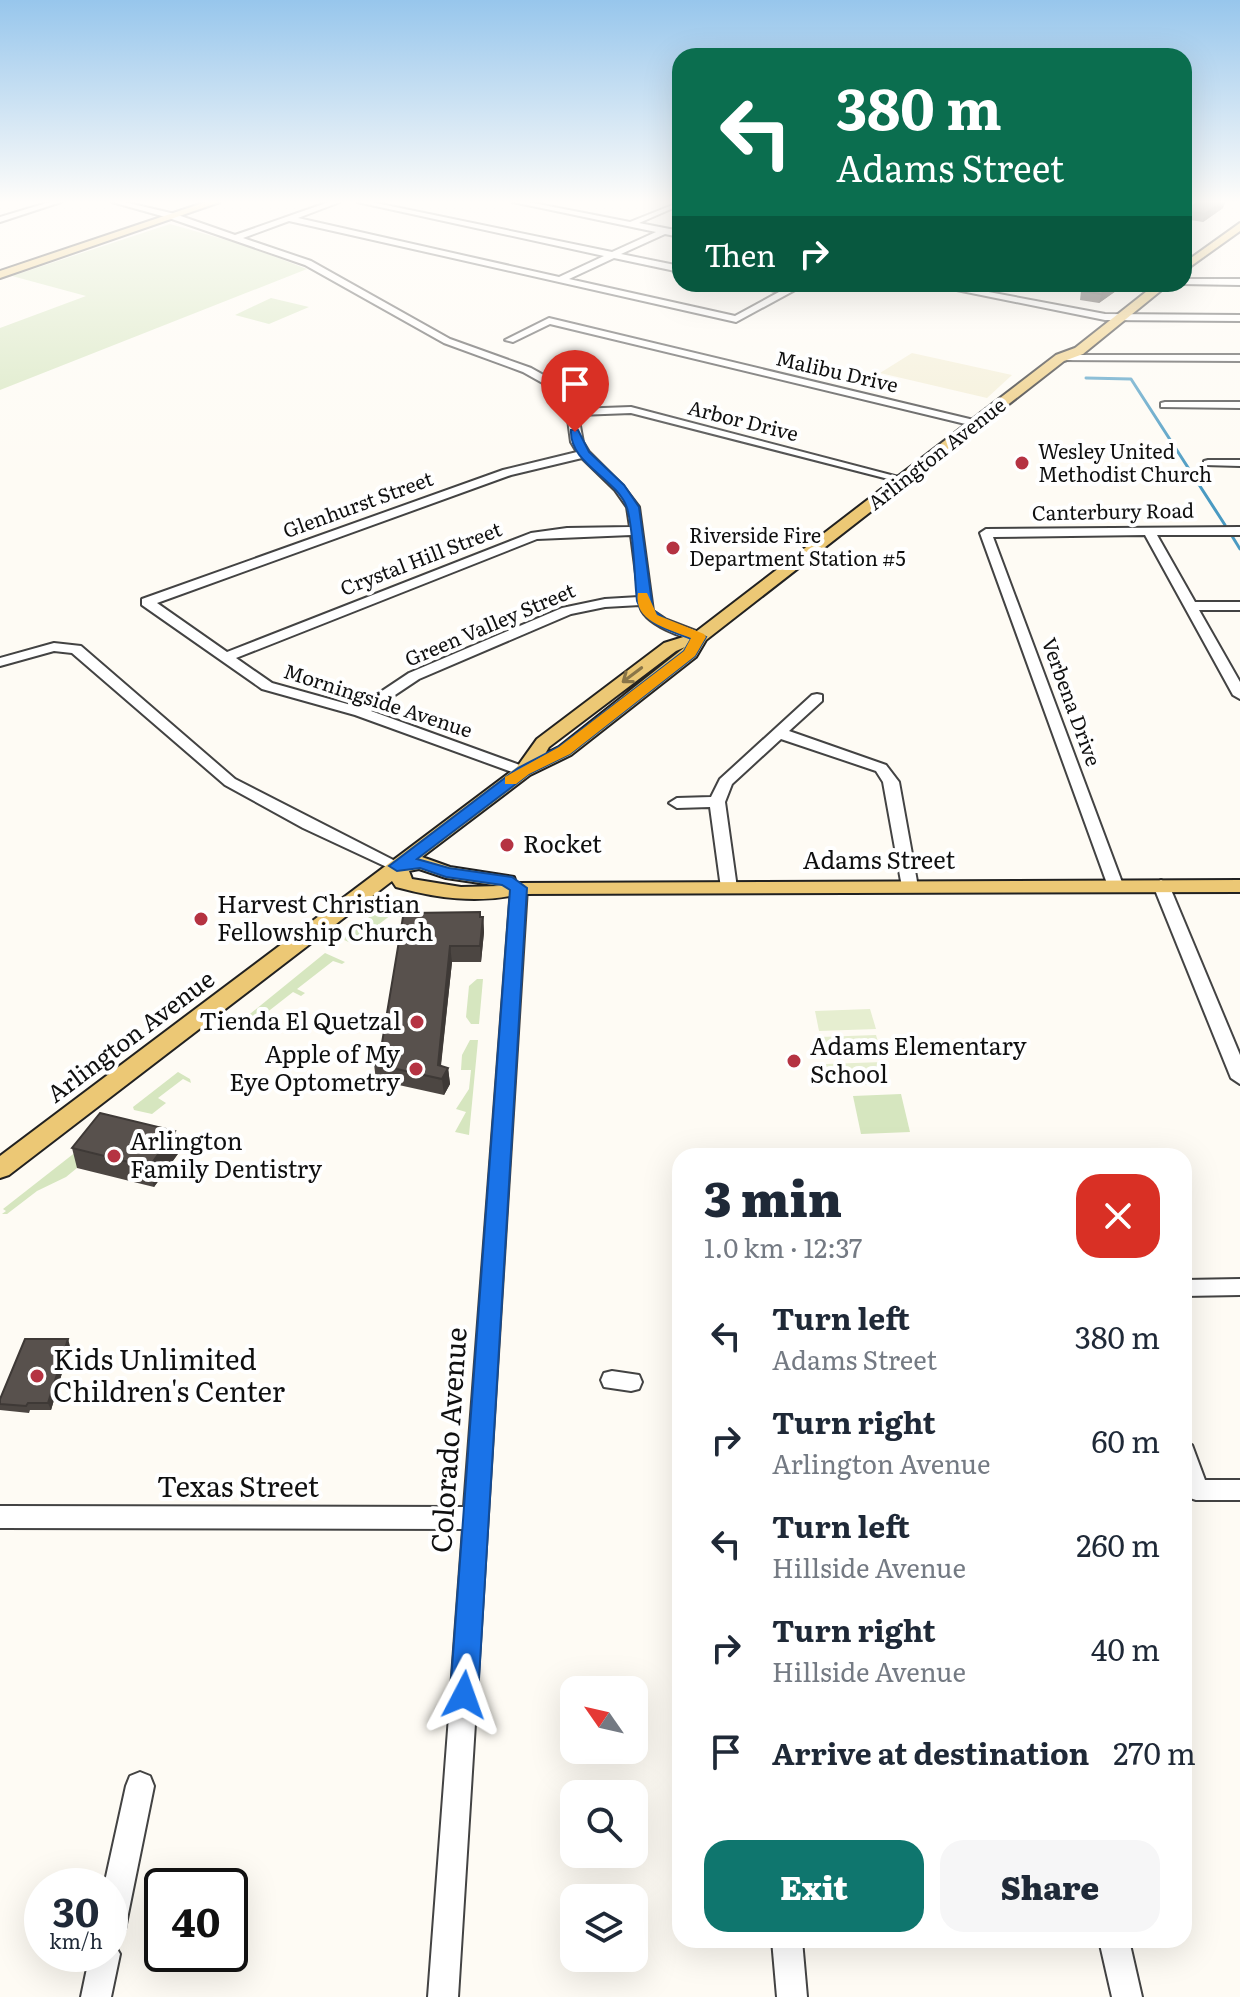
<!DOCTYPE html>
<html lang="en">
<head>
<meta charset="utf-8">
<style>
  :root { --surface:#fff; --page:#f6f6f7; --text:#1f2937; --muted:#747a83; --accent:#0f766e }
  body { margin:0; font-family:Literata,serif; background:var(--page); color:var(--text); height:100vh; display:flex; flex-direction:column; font-size:30px; white-space:nowrap }
  * { box-sizing:border-box; margin:0 }
  p { font-size:26px; color:var(--muted) }
  .icon { flex:none; width:44px; height:44px; fill:none; stroke:currentColor; stroke-width:2; stroke-linecap:round; stroke-linejoin:round }
  .map { position:relative; flex:1; overflow:hidden }
  .side { position:absolute; left:672px; top:1148px; width:520px; height:800px; display:flex; flex-direction:column; background:var(--surface); border-radius:24px; box-shadow:0 8px 32px #0002 }
  .side>* { flex:none }
  .top-card { position:absolute; left:672px; top:48px; width:520px; height:244px; border-radius:24px; box-shadow:0 8px 32px #0002; background:#0b6e4f; color:#fff; overflow:hidden }
  .needle { width:52px; rotate:304deg }
  .controls { position:absolute; left:560px; top:1676px; display:grid; gap:16px }
  .controls a { display:grid; place-items:center; width:88px; height:88px; border-radius:16px; background:var(--surface); box-shadow:0 8px 32px #0002; font-size:40px }
  .speed { position:absolute; left:24px; top:1868px; display:flex; gap:16px; font-size:40px; font-weight:700; text-align:center }
  .speed>* { display:grid; place-content:center; width:104px; height:104px; border-radius:50%; background:var(--surface); box-shadow:0 8px 32px #0002; line-height:1 }
  .speed small { font-size:20px; font-weight:400 }
  .speed .limit { border:4px solid #111; border-radius:12px; background:#fff; color:#111 }
  .pin { position:absolute; display:grid; place-items:center; width:68px; height:68px; color:#fff; margin:-82px -34px; border-radius:50% 50% 50% 0; rotate:-45deg; box-shadow:0 0 8px #0007 }
  .pin .icon { rotate:45deg }
  .me { position:absolute; width:88px; margin:-44px; rotate:4deg; stroke-linejoin:round; filter:drop-shadow(0 0 6px #0008) }
  .turn { display:flex; align-items:center; gap:28px; height:168px; padding:0 32px; font-size:36px }
  .turn .icon { width:104px; height:104px; stroke-width:2.5 }
  .turn b { display:block; font-size:56px; line-height:68px }
  .then { display:flex; align-items:center; height:76px; padding:0 32px; background:#0003; gap:16px; font-size:30px }
  .round { display:grid; place-items:center; flex:none; width:84px; height:84px; border-radius:24px; background:var(--page) }
  .summary { display:flex; align-items:center; justify-content:space-between; height:136px; padding:0 32px }
  h1 { font-size:48px; font-weight:800; line-height:60px }
  .cta { display:flex; gap:16px; margin-top:auto; padding:16px 32px }
  .cta a { flex:1; height:92px; border-radius:24px; background:var(--accent); color:#fff; font-size:32px; font-weight:800; line-height:92px; text-align:center }
  .cta a+a { background:var(--page); color:var(--text) }
  ul { padding:0; list-style:none }
  li { display:flex; align-items:center; gap:24px; height:104px; padding:0 32px }
  li div { flex:1 }
  li b { display:block; font-size:30px }
  li em { font-style:normal }
  .map>svg:first-child { display:block }
</style>
</head>
<body>
<div class="map">
<svg width="1240" height="1997" viewBox="0 0 1240 1997">
  <rect width="100%" height="100%" fill="#fefbf4"/>
  <!-- farmland -->
  <path fill="#f3eed5" d="M912 353 1012 375 987 398 880 373Z"/>
  <!-- green -->
  <g fill="#d6e6bf">
    <path d="M170 224 244 245 307 269 0 390V328L86 296 12 276Z"/>
    <path d="M271 298 309 307 269 324 235 315Z"/>
    <path d="M397 905H404L402 917 391 915 353 944 342 939 378 910Z"/>
    <path d="M325 953 345 962 342 964 333 961 297 989 305 993 301 996 293 992 247 1028 255 1032 247 1034 234 1027Z"/>
    <path d="M477 979H483L479 1024H471L466 1017 469 986Z"/>
    <path d="M470 1040H478L469 1135 455 1132 466 1112 456 1109 469 1089 471 1070H461L462 1055Z"/>
    <path d="M178 1072 190 1079 191 1083 183 1079 158 1098 166 1103 152 1114 134 1110 133 1107Z"/>
    <path d="M901 1094 910 1132 861 1134 853 1096Z"/>
    <path d="M95 1137 77 1168 66 1177 37 1191 7 1214H2L6 1211 3 1209Z"/>
  </g>
  <!-- pitch -->
  <g fill="#e6eed0">
    <path d="M870 1009 876 1029 819 1031 815 1011Z"/>
    <path d="M876 1035 882 1056 824 1058 820 1037Z"/>
    <path d="M883 1062 889 1084 830 1086 826 1064Z"/>
  </g>
  <g fill="none" stroke-linecap="round" stroke-linejoin="round">
    <!-- stream -->
    <g stroke="#4a9ac2" stroke-width="3">
      <path d="M1086 378 1131 379 1225 525"/>
      <path d="M1232 536 1240 549"/>
    </g>
    <defs>
      <g id="minor">
        <path d="M50 202H61L0 222V217Z"/>
        <path d="M112 202H124L175 214 235 235 329 202H340L298 218 559 277 604 256 357 202H371L612 252 656 232 513 202H528L630 222 680 202V205L639 223 680 231V237L665 234 621 254 680 266V272L614 258 569 279 735 316 779 292 747 284 787 288 794 284H806L736 322 289 221 243 238 311 261 450 339 531 368 556 382 575 409 631 407 910 480 904 483 631 413 578 415 583 442 589 452 623 486 639 507 653 611 665 619 704 634V640C687 642 642 623 640 605L605 607 571 614 419 679 371 711 528 768V774L523 776 355 715 262 689 142 605V599L503 470 577 452 571 442 567 412 558 396 548 386 523 372 444 343 305 265 169 218ZM582 458 615 490 627 507 630 527 567 528 531 533 227 652 157 603 511 475ZM631 535 639 597 605 599 562 608 409 673 358 707 272 683 236 658 537 539Z"/>
        <path d="M1184 279H1240V285L1181 284H1184Z"/>
        <path d="M927 284H946L1105 314 1240 315V321L1105 320Z"/>
        <path d="M549 318 978 421 983 424 978 427 550 324 513 342 505 340Z"/>
        <path d="M1060 355H1240V361L1056 360 1055 358Z"/>
        <path d="M1165 402H1240V408L1161 407V403Z"/>
        <path d="M1208 460H1240V466L1204 465V461Z"/>
        <path d="M1240 527V535H1157L1195 602H1240V610H1199L1240 682V699L1233 695 1145 535 993 537 1123 885 1121 889H1109L980 533 986 529Z"/>
        <path d="M54 643 81 646 235 779 405 866 397 871 391 869 303 828 225 785 72 653 54 651 0 666V658Z"/>
        <path d="M817 694 822 695V701L789 731 886 765 899 782 918 887 916 891 910 892 902 887 883 782 876 771 781 739 732 784 725 802 737 888 729 893 721 888 710 807 677 808 669 803 677 798 711 797 720 779 812 695Z"/>
        <path d="M1161 880 1169 885 1240 1055V1084L1231 1078 1153 885Z"/>
        <path d="M519 883 527 888 458 1997H428L463 1529 0 1528V1506L464 1507 511 888Z"/>
        <path d="M1240 1279V1295L1184 1296V1280Z"/>
        <path d="M612 1371 639 1375 642 1382 639 1389 631 1391 604 1387 601 1380 604 1373Z"/>
        <path d="M1184 1442 1192 1445 1205 1480H1240V1500H1196L1187 1497 1184 1490Z"/>
        <path d="M140 1772 150 1776 154 1786 125 1929 120 1939 113 1942 120 1954 111 1997H81L90 1954H110V1886H104L126 1786 130 1776Z"/>
        <path d="M772 1940H802L807 1997H777Z"/>
        <path d="M1099 1940H1129L1142 1997H1112Z"/>
      </g>
      <g id="major">
        <path d="M206 202H220L0 278V271Z"/>
        <path d="M1240 223V231L1184 271V263Z"/>
        <path d="M1156 284H1169L1083 354 1064 361 706 640 696 657 571 755 530 775 422 857 450 867 514 877 516 883 1240 880V892L519 894C477 904 437 898 396 887L392 881 9 1175 0 1178V1156L517 767 537 739 664 643 693 634 1056 355 1075 348ZM685 647 559 747 545 754 549 747 676 651ZM419 869 446 878 500 886 461 887 412 879 409 871Z"/>
      </g>
    </defs>
    <!-- minor casing -->
    <use href="#minor" stroke="#434343" stroke-width="4"/>
    <!-- major casing -->
    <use href="#major" stroke="#212121" stroke-width="4"/>
    <!-- minor -->
    <use href="#minor" fill="#fff" fill-rule="evenodd"/>
    <!-- major -->
    <use href="#major" fill="#ecc875" fill-rule="evenodd"/>
  </g>
  <!-- wall -->
  <g fill="#4c4642">
    <path d="M1198 202H1225L1223 208 1203 222 1184 219 1185 211Z"/>
    <path d="M1123 286 1099 303 1080 300 1081 291Z"/>
    <path d="M403 917H483L484 932 481 962H452L441 1066 448 1068 450 1084 444 1095 376 1080 374 1064 380 1055Z"/>
    <path d="M72 1148 180 1151 154 1187 77 1168Z"/>
    <path d="M70 1346 51 1410H30L29 1413 0 1410V1399Z"/>
  </g>
  <!-- shaded-wall -->
  <g fill="#3e3936">
    <path d="M1222 202H1225L1223 208 1203 222 1205 214Z"/>
    <path d="M1115 284H1123V286L1099 303 1101 294Z"/>
    <path d="M483 917 484 932 481 962 480 946Z"/>
    <path d="M450 946 452 962 439 1081 438 1065Z"/>
    <path d="M448 1068 450 1084 444 1095 442 1079Z"/>
    <path d="M175 1131 180 1151 154 1187 149 1167Z"/>
    <path d="M68 1339 70 1346 51 1410 48 1403Z"/>
  </g>
  <!-- building -->
  <g fill="#58514d" stroke="#3e3936" stroke-width="2">
    <path d="M1198 202H1222L1205 214 1185 211Z"/>
    <path d="M1091 284H1115L1101 294 1081 291Z"/>
    <path d="M480 912V917H483L480 946H450L438 1065 448 1068 442 1079 374 1064 380 1055 403 917 410 913Z"/>
    <path d="M100 1113 175 1131 149 1167 72 1148Z"/>
    <path d="M25 1339H68L48 1403H28L26 1406 0 1404V1399Z"/>
  </g>
  <!-- one-way arrows -->
  <defs><path id="oneway-shaft" d="M-6 0H5M1.5-3L5.5 0L1.5 3" fill="none" stroke-width="1.6" stroke-linecap="round" stroke-linejoin="round" transform="scale(2)"/></defs>
  <use stroke="#897548" href="#oneway-shaft" transform="translate(632 675) rotate(143)"/>
  <!-- sky -->
  <linearGradient id="sky" x2="0" y2="1"><stop stop-color="#97c6ec"/><stop offset="0.42" stop-color="#fffdfa"/><stop offset="1" stop-color="#fffdfa" stop-opacity="0"/></linearGradient>
  <rect width="1240" height="481" fill="url(#sky)"/>
  <!-- route -->
  <path fill="#1a73e8" stroke="#114b97" stroke-width="2" d="M571 430H578L589 452 624 485 639 507 653 610 665 619 706 637 695 656 570 754 529 774 417 859 449 868 512 877 527 888 478 1695 474 1704 464 1708 454 1704 450 1695 510 890 502 885 446 877 420 868 397 871 389 866 518 768 559 747 684 651 691 639C669 630 645 625 637 601 634 575 634 531 627 508 617 478 569 464 571 430Z"/>
  <!-- slow -->
  <path fill="#f59e0b" d="M638 593H647L657 615 704 634 706 637 695 656 570 754 529 774 516 784H505V777L559 747 684 651 691 638C670 629 633 622 638 593Z"/>
  <!-- markers -->
  <g fill="#b53342" stroke="#fff" stroke-width="3">
    <circle cx="1022" cy="463" r="8"/>
    <circle cx="673" cy="548" r="8"/>
    <circle cx="507" cy="845" r="8"/>
    <circle cx="201" cy="919" r="8"/>
    <circle cx="417" cy="1022" r="8"/>
    <circle cx="794" cy="1061" r="8"/>
    <circle cx="416" cy="1069" r="8"/>
    <circle cx="114" cy="1156" r="8"/>
    <circle cx="37" cy="1376" r="8"/>
  </g>
  <g text-anchor="middle" stroke-width="8" stroke-linejoin="round" paint-order="stroke">
    <!-- far-street labels -->
    <g font-size="20" fill="#101010" stroke="#fff">
      <text transform="translate(837 372) rotate(13)" y="7">Malibu Drive</text>
      <text transform="translate(743 421) rotate(14)" y="7">Arbor Drive</text>
      <text transform="translate(937 454) rotate(-38)" y="7">Arlington Avenue</text>
      <text transform="translate(358 505) rotate(-20)" y="7">Glenhurst Street</text>
      <text transform="translate(1113 512) rotate(-1)" y="7">Canterbury Road</text>
      <text transform="translate(421 559) rotate(-21)" y="7">Crystal Hill Street</text>
      <text transform="translate(490 625) rotate(-23)" y="7">Green Valley Street</text>
      <text transform="translate(378 701) rotate(18)" y="7">Morningside Avenue</text>
      <text transform="translate(1071 702) rotate(70)" y="7">Verbena Drive</text>
    </g>
    <!-- far-poi labels -->
    <g font-size="20" fill="#101010" stroke="#fff" text-anchor="start">
      <text x="1038" y="459">Wesley United<tspan x="1038" dy="23">Methodist Church</tspan></text>
      <text x="689" y="543">Riverside Fire<tspan x="689" dy="23">Department Station #5</tspan></text>
    </g>
    <!-- poi labels -->
    <g font-size="24" fill="#101010" stroke="#fff" text-anchor="start">
      <text x="523" y="853">Rocket</text>
      <text x="217" y="913">Harvest Christian<tspan x="217" dy="28">Fellowship Church</tspan></text>
      <text x="401" y="1030" text-anchor="end">Tienda El Quetzal</text>
      <text x="810" y="1055">Adams Elementary<tspan x="810" dy="28">School</tspan></text>
      <text x="400" y="1063" text-anchor="end">Apple of My<tspan x="400" dy="28">Eye Optometry</tspan></text>
      <text x="130" y="1150">Arlington<tspan x="130" dy="28">Family Dentistry</tspan></text>
    </g>
    <!-- street labels -->
    <g font-size="24" fill="#101010" stroke="#fff">
      <text x="879" y="869">Adams Street</text>
      <text transform="translate(131 1037) rotate(-37)" y="8">Arlington Avenue</text>
    </g>
    <!-- near-poi labels -->
    <g font-size="28" fill="#101010" stroke="#fff" text-anchor="start">
      <text x="53" y="1370">Kids Unlimited<tspan x="53" dy="32">Children's Center</tspan></text>
    </g>
    <!-- near-street labels -->
    <g font-size="28" fill="#101010" stroke="#fff">
      <text transform="translate(449 1440) rotate(-86)" y="10">Colorado Avenue</text>
      <text x="238" y="1497">Texas Street</text>
    </g>
  </g>
</svg>
<div class="controls">
<a><svg class="needle" viewBox="-14 -14 28 28"><path d="M0-13l5 13h-10z" fill="#e53935"/><path d="M0 13l5-13h-10z" fill="#747a83"/></svg></a>
<a><svg class="icon" aria-label="search" viewBox="0 0 24 24"><circle cx="10" cy="10" r="6"/><path d="M15 15l6 6"/></svg></a>
<a><svg class="icon" aria-label="layers" viewBox="0 0 24 24"><path d="M12 4l9 5-9 5-9-5zM3 14l9 5 9-5"/></svg></a>
</div>
<div class="speed"><div>30<small>km/h</small></div><div class="limit">40</div></div>
<div class="pin" style="left:575px;top:432px;background:#d93025"><svg class="icon" aria-label="arrive" viewBox="0 0 24 24"><path d="M6 21V4h12l-3 4 3 4H6"/></svg></div>
<svg class="me" style="left:464px;top:1695px" viewBox="-20 -20 40 40"><path d="M0-17L14 15 0 8-14 15z" fill="#1a73e8" stroke="#fff" stroke-width="4"/></svg>
<div class="top-card">
<div class="turn"><svg class="icon" aria-label="left" viewBox="0 0 24 24"><path d="M17 20v-9H6M10 6l-5 5 5 5"/></svg><div><b>380 m</b>Adams Street</div></div>
<div class="then">Then<svg class="icon" aria-label="right" viewBox="0 0 24 24"><path d="M7 20v-9h11M14 6l5 5-5 5"/></svg></div>
</div>
<section class="side">
<div class="summary"><div><h1>3 min</h1><p>1.0 km · 12:37</p></div><a class="round" style="background:#d93025;color:#fff"><svg class="icon" aria-label="close" viewBox="0 0 24 24"><path d="M6 6l12 12M18 6L6 18"/></svg></a></div>
<ul>
<li><svg class="icon" aria-label="left" viewBox="0 0 24 24"><path d="M17 20v-9H6M10 6l-5 5 5 5"/></svg><div><b>Turn left</b><p>Adams Street</p></div><em>380 m</em></li>
<li><svg class="icon" aria-label="right" viewBox="0 0 24 24"><path d="M7 20v-9h11M14 6l5 5-5 5"/></svg><div><b>Turn right</b><p>Arlington Avenue</p></div><em>60 m</em></li>
<li><svg class="icon" aria-label="left" viewBox="0 0 24 24"><path d="M17 20v-9H6M10 6l-5 5 5 5"/></svg><div><b>Turn left</b><p>Hillside Avenue</p></div><em>260 m</em></li>
<li><svg class="icon" aria-label="right" viewBox="0 0 24 24"><path d="M7 20v-9h11M14 6l5 5-5 5"/></svg><div><b>Turn right</b><p>Hillside Avenue</p></div><em>40 m</em></li>
<li><svg class="icon" aria-label="arrive" viewBox="0 0 24 24"><path d="M6 21V4h12l-3 4 3 4H6"/></svg><div><b>Arrive at destination</b></div><em>270 m</em></li>
</ul>
<div class="cta"><a>Exit</a><a>Share</a></div>
</section>
</div>
</body>
</html>
